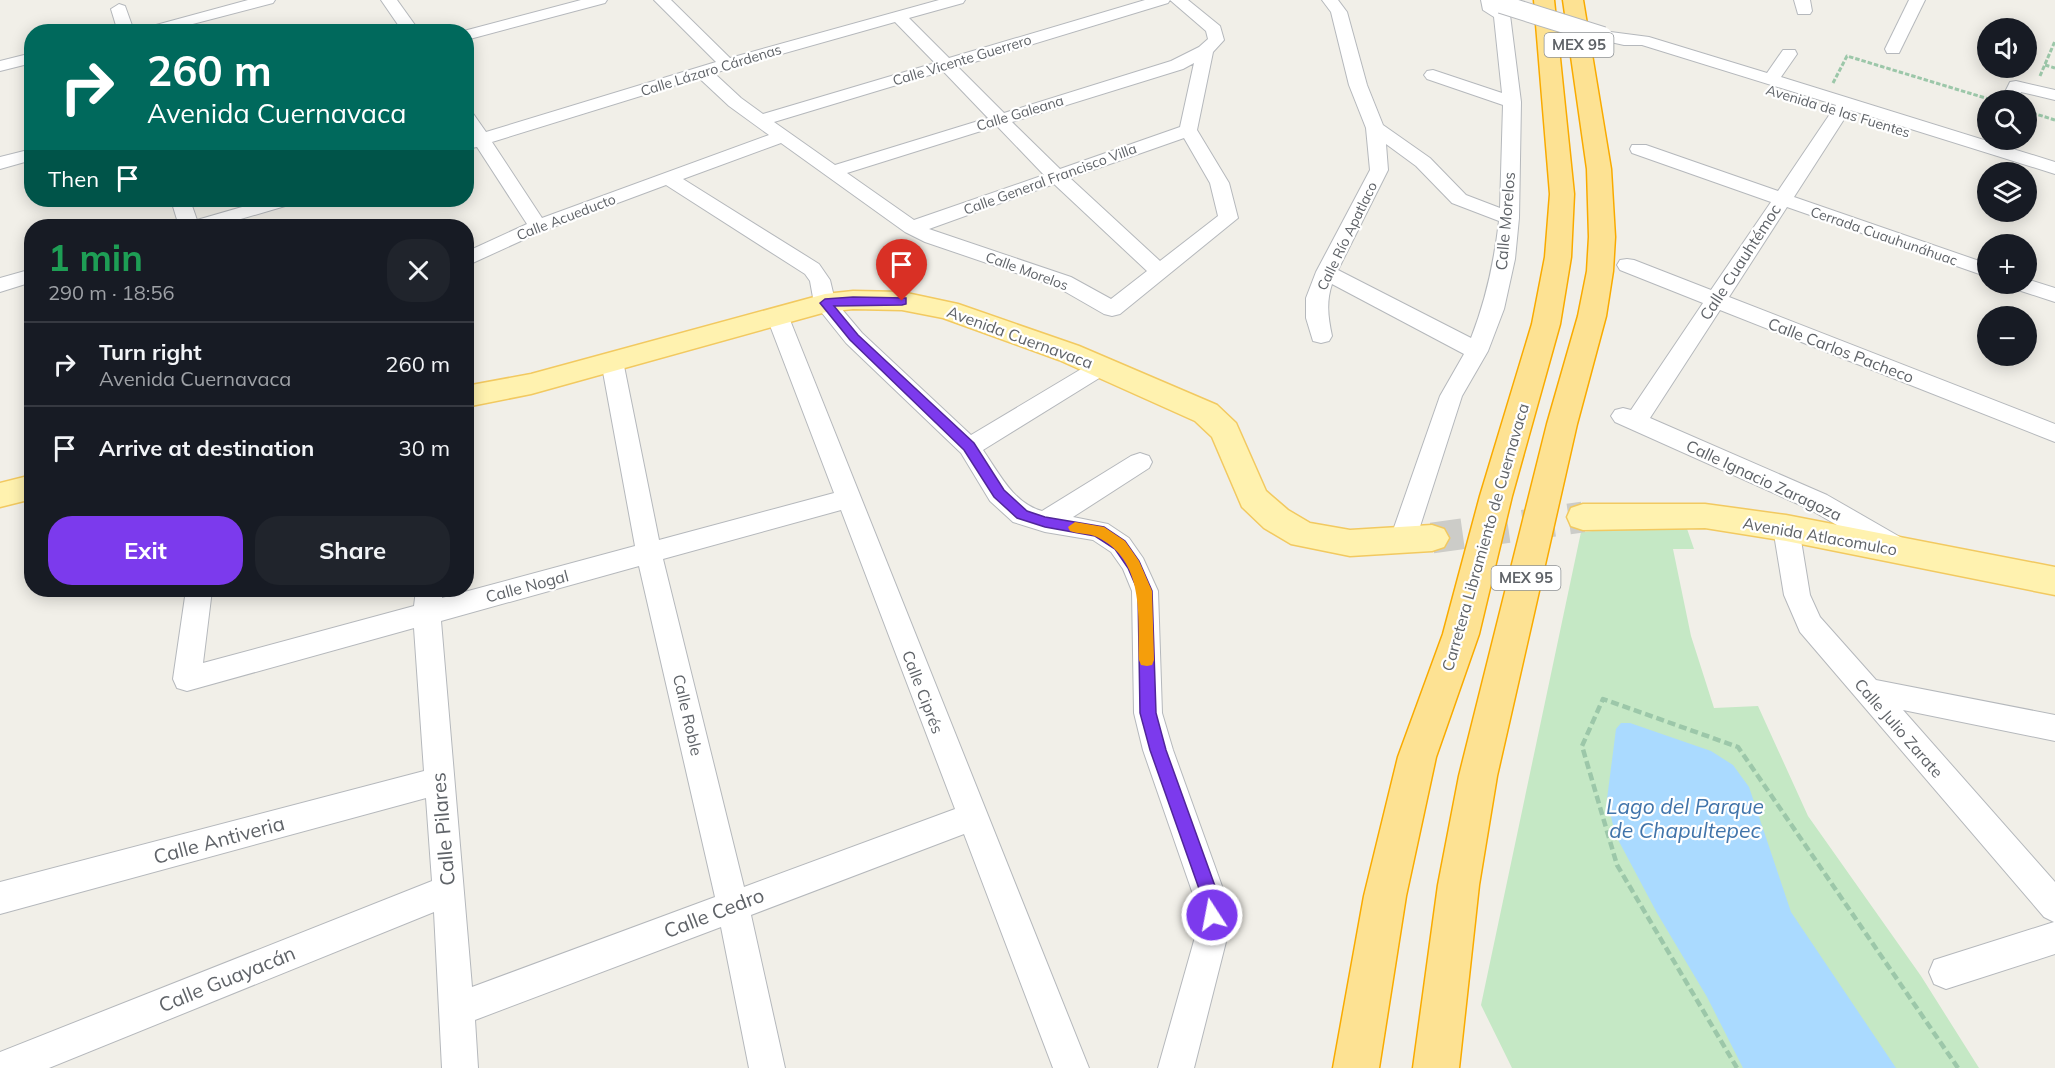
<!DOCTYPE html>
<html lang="en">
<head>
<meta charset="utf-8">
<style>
  :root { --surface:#171b24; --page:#20242c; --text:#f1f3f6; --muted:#9ea1a6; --line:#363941; --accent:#7c3aed }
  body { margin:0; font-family:Mulish,sans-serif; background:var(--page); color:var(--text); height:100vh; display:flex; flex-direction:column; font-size:22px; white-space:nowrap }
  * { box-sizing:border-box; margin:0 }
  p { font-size:20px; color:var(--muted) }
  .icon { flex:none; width:33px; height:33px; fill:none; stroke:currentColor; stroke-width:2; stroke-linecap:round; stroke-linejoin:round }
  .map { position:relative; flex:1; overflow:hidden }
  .details { position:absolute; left:24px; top:219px; width:450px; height:378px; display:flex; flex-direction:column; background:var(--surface); border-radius:24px; box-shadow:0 3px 15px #0003 }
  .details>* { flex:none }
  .hud { position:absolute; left:24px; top:24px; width:450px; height:183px; border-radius:24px; box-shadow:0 3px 15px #0003; background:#00695c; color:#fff; overflow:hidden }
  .controls { position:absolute; left:1977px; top:18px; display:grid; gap:12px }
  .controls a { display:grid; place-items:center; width:60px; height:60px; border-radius:50%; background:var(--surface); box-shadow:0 3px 15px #0003; font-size:30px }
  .pin { position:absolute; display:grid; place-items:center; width:51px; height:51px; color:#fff; margin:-62px -26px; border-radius:50% 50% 50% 0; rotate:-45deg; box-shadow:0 0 6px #0007 }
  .pin .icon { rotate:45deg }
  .me { position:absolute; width:66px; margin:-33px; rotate:349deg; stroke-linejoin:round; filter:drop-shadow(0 0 4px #0008) }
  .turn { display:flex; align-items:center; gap:21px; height:126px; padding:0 24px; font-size:27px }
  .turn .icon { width:78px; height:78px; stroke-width:2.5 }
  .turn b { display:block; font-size:42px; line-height:51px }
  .then { display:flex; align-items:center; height:57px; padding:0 24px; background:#0003; gap:12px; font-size:22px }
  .round { display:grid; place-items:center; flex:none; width:63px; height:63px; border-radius:24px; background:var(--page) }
  .overview { display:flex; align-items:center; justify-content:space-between; height:102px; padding:0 24px }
  h1 { font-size:36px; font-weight:700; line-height:45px; color:#1e9e55 }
  .action { display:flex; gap:12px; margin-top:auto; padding:12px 24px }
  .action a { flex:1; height:69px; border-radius:24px; background:var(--accent); color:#fff; font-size:24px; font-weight:700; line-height:69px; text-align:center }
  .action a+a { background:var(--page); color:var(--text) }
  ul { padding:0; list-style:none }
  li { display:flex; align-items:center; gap:18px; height:84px; padding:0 24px; border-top:2px solid var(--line) }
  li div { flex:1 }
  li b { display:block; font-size:22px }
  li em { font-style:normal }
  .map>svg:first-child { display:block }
</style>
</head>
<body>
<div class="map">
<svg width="2055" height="1068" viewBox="0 0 2055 1068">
  <rect width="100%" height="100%" fill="#f1efe8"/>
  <!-- green -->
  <path fill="#c5e8c5" d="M1685 523 1694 549H1673L1691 636 1714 708 1758 706 1808 816 1921 976 1979 1068H1512L1481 1005 1581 532Z"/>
  <!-- water -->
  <path fill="#aadaff" d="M1621 723H1630L1711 751 1733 765 1749 787 1791 912 1896 1068H1743L1707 997 1657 913 1615 834 1607 799 1616 729Z"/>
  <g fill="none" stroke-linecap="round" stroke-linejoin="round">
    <!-- major-tunnel -->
    <path stroke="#ccccc8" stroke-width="31" stroke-dasharray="31 15" stroke-linecap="butt" d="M1432 538 1583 517"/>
    <defs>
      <g id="minor">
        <path d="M248 0H275L273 3 162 32H118L111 9 119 4 125 6 134 31Z"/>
        <path d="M381 0H397L420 32H403Z"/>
        <path d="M581 0H607L605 3 466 40V32H460Z"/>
        <path d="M654 0H671L730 58 939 0H965L963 3 909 18 949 58 1145 0H1170L1168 3 958 67 1004 113 1171 61 1199 47 1208 39 1206 31 1170 0H1188L1220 26 1224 40 1213 52 1197 130 1229 183 1238 218 1120 314 1112 316 1104 314 1057 287 925 242 905 232 781 143 683 179 819 264 830 280 835 301 862 333 971 435 1093 362 1101 359 1109 362 1112 367 1109 372 983 450C999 473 1013 503 1042 511L1131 456 1140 453 1149 456 1152 462 1149 468 1073 517 1108 524 1129 538 1143 558 1158 591 1162 713 1173 750 1227 900 1229 930 1194 1068H1158L1197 930 1195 900 1143 750 1134 713 1132 591 1123 569 1111 552 1093 540 1045 532 1013 522 990 501 961 453 846 343 814 303 810 281 805 274 666 185 545 230 466 266V252L527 224 477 147 466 149V138L470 137 466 131V111L472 112 486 132 716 62ZM895 22 935 63 763 114 741 98 714 73ZM1194 63 1180 127 1060 169 1012 122 1183 69ZM943 71 988 118 835 165 774 122ZM699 78 729 106 769 135 542 218 492 142ZM997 126 1044 175 914 220 847 173ZM1184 138 1210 183 1218 216 1160 261 1070 178ZM1054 184 1147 271 1111 299 1071 277 929 229Z"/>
        <path d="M1322 0H1338L1347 12 1367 85 1383 125 1430 158 1466 195 1500 208 1503 105 1427 79 1424 75 1427 71 1433 70 1502 93 1494 17 1483 10 1481 0H1497V5L1510 15 1521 102 1519 218 1515 259 1504 309 1488 351 1462 396 1416 539 1412 546 1403 549 1394 546 1390 539 1440 396 1464 354 1332 284C1326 302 1328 317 1332 336L1329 341 1321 343 1313 341 1306 318V298L1316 272 1370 170 1366 128 1349 85 1331 12ZM1386 144 1416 166 1452 203 1499 221C1494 262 1486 300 1471 338L1338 270 1388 170Z"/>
        <path d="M1794 0H1810L1812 11 1810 14H1798Z"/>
        <path d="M1909 0H1925L1899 53H1887L1885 49Z"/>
        <path d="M1603 31 1649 37 1767 73 1783 50H1795L1797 54 1781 77 2055 162V174L1850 110 1794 197 1988 264V277L1787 207 1729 297 2055 424V442L1720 310 1650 418 1827 495 1907 541 1911 548 1907 555 1898 558 1889 555 1809 509 1615 422 1611 416 1615 410 1623 408 1631 410 1703 303 1620 270 1617 265 1620 260 1627 259 1634 260 1711 290 1771 202 1632 153 1630 149 1632 145H1646L1778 191 1836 105 1642 45H1624L1597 39 1595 36 1597 33Z"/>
        <path d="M32 53V63L0 71V61Z"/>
        <path d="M2016 81 2055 90V100L2021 92 2017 100H2001L2010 82Z"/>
        <path d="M32 149V160L0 169V157Z"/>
        <path d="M171 200H190L197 220 266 200H295L292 204 217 226H179Z"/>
        <path d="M32 269V282L0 292V278Z"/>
        <path d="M2026 279 2055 288V302L2015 289 2012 284H2026Z"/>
        <path d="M777 308 785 310 788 315 1089 1068H1053L964 834 751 915 785 1068H749L721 927 475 1020 478 1068H442L434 912 49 1068H0V1052L432 881 426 798 0 914V882L424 771 414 628 187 691 177 688 173 679 186 590H212L203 663 414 606 416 590H442V598L635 546 601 361 604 356 612 353 620 356 623 361 659 540 834 493 766 315 769 310ZM841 510 955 809 744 887 663 559ZM639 566 715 897 472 987 441 621Z"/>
        <path d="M1786 518 1795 521 1799 528 1810 595 1820 617 1876 680 2055 715V741L1903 710 2055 882V954L1946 989 1934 984 1929 972 1934 960 2054 922 2044 917 1800 632 1784 595 1773 528 1777 521Z"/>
      </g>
      <g id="major">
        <path d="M853 291 902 292 958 304 1079 346 1217 405 1236 423 1266 491 1288 510 1310 523 1350 530 1432 525 1444 529 1449 538 1444 547 1432 551 1350 556 1291 544 1264 528 1242 507 1212 437 1195 421 1059 360 943 318 902 310 853 309 826 312 531 394 466 407V386L531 374 825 294Z"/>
        <path d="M32 475V499L0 507V483Z"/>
        <path d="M1583 504H1705L1786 515 2055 567V595L1786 541 1705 528 1583 530 1571 526 1567 517 1571 508Z"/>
      </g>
      <g id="highway">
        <path d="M1534 0H1554L1574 194 1571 257 1560 324 1512 496 1479 634 1436 757 1406 896 1379 1068H1333L1364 896 1398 757 1443 634 1480 496 1532 324 1545 257 1550 194Z"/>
        <path d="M1563 0H1583L1611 169 1615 237 1613 271 1606 316 1577 424 1497 776 1479 885 1459 1068H1413L1438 885 1459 776 1547 424 1578 316 1587 271 1589 237 1587 169Z"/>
      </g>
    </defs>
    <!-- minor casing -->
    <use href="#minor" stroke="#b5b8bc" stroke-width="2"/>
    <!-- major casing -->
    <use href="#major" stroke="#f2c960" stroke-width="3"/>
    <!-- highway casing -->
    <use href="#highway" stroke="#f9ab00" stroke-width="3"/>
    <!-- path-far1 -->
    <g stroke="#9cc7a9" stroke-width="3" stroke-dasharray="4.5 2" stroke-linecap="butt">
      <path d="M2045 65 2055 68"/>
      <path d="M2040 76 2055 41"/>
      <path d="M1833 83 1847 56 1992 100"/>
      <path d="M2026 111 2055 120"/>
    </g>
    <!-- path -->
    <path stroke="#9cc7a9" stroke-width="4.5" stroke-dasharray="8 4" stroke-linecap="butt" d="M1737 1068 1617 865 1582 746 1603 699 1738 747 1958 1068"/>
    <!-- minor -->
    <use href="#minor" fill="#fff" fill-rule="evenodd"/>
    <!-- major -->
    <use href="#major" fill="#fff2af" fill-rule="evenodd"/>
    <!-- highway -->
    <use href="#highway" fill="#fde293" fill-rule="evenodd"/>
    <defs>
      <path id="minor-bridge" d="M1501 4 1603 36"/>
    </defs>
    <!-- minor-bridge casing -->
    <use href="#minor-bridge" stroke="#b5b8bc" stroke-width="20" stroke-linecap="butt"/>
    <!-- minor-bridge -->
    <use href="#minor-bridge" stroke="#fff" stroke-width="18"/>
  </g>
  <!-- route -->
  <path fill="#7c3aed" stroke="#51269a" stroke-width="1.5" d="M853 297 906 298V304L902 305 834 306 858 335 974 443 1004 490 1027 511 1045 517 1104 527 1125 541 1139 561 1152 591 1156 713 1166 750 1220 900 1221 915 1218 921 1212 923 1206 921 1203 900 1150 750 1140 713 1138 591 1128 568 1115 549 1095 536 1045 527 1017 518 994 497 964 450 850 340 820 303 825 299Z"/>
  <!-- slow -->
  <path fill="#f59e0b" d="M1075 522 1104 527 1125 541 1139 561 1152 591 1154 660 1152 665 1147 666 1141 665 1139 660C1138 615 1145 560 1097 537 1089 533 1078 534 1070 531L1068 527Z"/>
  <g text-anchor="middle" stroke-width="4.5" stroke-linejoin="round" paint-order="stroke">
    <!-- far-street labels -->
    <g font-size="14" fill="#5f6368" stroke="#fff">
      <text transform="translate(962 60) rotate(-17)" y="5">Calle Vicente Guerrero</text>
      <text transform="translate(711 70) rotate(-17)" y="5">Calle Lázaro Cárdenas</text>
      <text transform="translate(1838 111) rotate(17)" y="5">Avenida de las Fuentes</text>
      <text transform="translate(1020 113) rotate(-17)" y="5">Calle Galeana</text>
      <text transform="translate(1050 179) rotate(-20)" y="5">Calle General Francisco Villa</text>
      <text transform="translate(566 217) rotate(-21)" y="5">Calle Acueducto</text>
      <text transform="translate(1347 236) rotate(-64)" y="5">Calle Río Apatlaco</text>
      <text transform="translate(1884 236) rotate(19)" y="5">Cerrada Cuauhunáhuac</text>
      <text transform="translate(1027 271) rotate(20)" y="5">Calle Morelos</text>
    </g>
    <!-- shield labels -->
    <g fill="#fff" stroke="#8f9295" stroke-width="1.5">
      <rect x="1544.5" y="33" width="69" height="24" rx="4.5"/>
      <rect x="1491.5" y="566" width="69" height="24" rx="4.5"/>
    </g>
    <g font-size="15" font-weight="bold" fill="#5f6368">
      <text x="1579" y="50">MEX 95</text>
      <text x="1526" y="583">MEX 95</text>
    </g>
    <!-- street labels -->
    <g font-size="16" fill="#5f6368" stroke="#fff">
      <text transform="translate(1505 221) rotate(-85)" y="6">Calle Morelos</text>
      <text transform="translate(1740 262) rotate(-57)" y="6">Calle Cuauhtémoc</text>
      <text transform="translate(1020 337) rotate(20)" y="6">Avenida Cuernavaca</text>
      <text transform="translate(1841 350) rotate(21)" y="6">Calle Carlos Pacheco</text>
      <text transform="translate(1764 480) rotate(25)" y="6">Calle Ignacio Zaragoza</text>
      <text transform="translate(1820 536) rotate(10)" y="6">Avenida Atlacomulco</text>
      <text transform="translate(1485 537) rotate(-74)" y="6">Carretera Libramiento de Cuernavaca</text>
      <text transform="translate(527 586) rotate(-15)" y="6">Calle Nogal</text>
      <text transform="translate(923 692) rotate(69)" y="6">Calle Ciprés</text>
      <text transform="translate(688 715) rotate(77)" y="6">Calle Roble</text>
      <text transform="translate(1899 728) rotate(49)" y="6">Calle Julio Zarate</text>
    </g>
    <!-- near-street labels -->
    <g font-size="20" fill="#5f6368" stroke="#fff">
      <text transform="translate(443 829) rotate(-95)" y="7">Calle Pilares</text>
      <text transform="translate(219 840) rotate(-15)" y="7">Calle Antiveria</text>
      <text transform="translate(714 913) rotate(-21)" y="7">Calle Cedro</text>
      <text transform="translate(227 979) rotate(-22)" y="7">Calle Guayacán</text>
    </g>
    <!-- near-water labels -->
    <g font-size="21" font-style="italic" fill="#4174aa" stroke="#fff">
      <text x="1685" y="814">Lago del Parque<tspan x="1685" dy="24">de Chapultepec</tspan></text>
    </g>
  </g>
</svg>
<div class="controls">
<a><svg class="icon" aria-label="sound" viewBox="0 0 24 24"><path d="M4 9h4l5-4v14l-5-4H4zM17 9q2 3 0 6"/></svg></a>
<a><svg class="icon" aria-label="search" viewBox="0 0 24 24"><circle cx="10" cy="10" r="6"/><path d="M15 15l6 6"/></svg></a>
<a><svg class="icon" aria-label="layers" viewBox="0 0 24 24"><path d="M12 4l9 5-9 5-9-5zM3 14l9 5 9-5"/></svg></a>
<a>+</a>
<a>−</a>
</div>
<div class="pin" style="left:902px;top:301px;background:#d93025"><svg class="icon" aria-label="arrive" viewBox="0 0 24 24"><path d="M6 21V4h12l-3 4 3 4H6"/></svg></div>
<svg class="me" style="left:1212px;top:915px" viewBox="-20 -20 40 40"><circle r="17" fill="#7c3aed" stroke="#fff" stroke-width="3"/><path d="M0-11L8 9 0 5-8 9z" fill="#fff"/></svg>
<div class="hud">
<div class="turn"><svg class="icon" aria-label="right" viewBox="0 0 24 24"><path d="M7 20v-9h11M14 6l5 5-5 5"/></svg><div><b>260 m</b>Avenida Cuernavaca</div></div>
<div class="then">Then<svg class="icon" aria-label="arrive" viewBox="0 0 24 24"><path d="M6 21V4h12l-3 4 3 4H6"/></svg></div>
</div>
<section class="details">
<div class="overview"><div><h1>1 min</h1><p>290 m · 18:56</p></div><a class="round"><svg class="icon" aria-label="close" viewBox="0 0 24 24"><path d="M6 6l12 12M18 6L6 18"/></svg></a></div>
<ul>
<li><svg class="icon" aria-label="right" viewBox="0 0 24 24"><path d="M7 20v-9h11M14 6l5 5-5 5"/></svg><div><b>Turn right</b><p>Avenida Cuernavaca</p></div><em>260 m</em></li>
<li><svg class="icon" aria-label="arrive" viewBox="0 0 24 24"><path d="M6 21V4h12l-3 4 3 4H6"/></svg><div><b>Arrive at destination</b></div><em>30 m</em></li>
</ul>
<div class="action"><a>Exit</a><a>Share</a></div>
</section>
</div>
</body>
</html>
